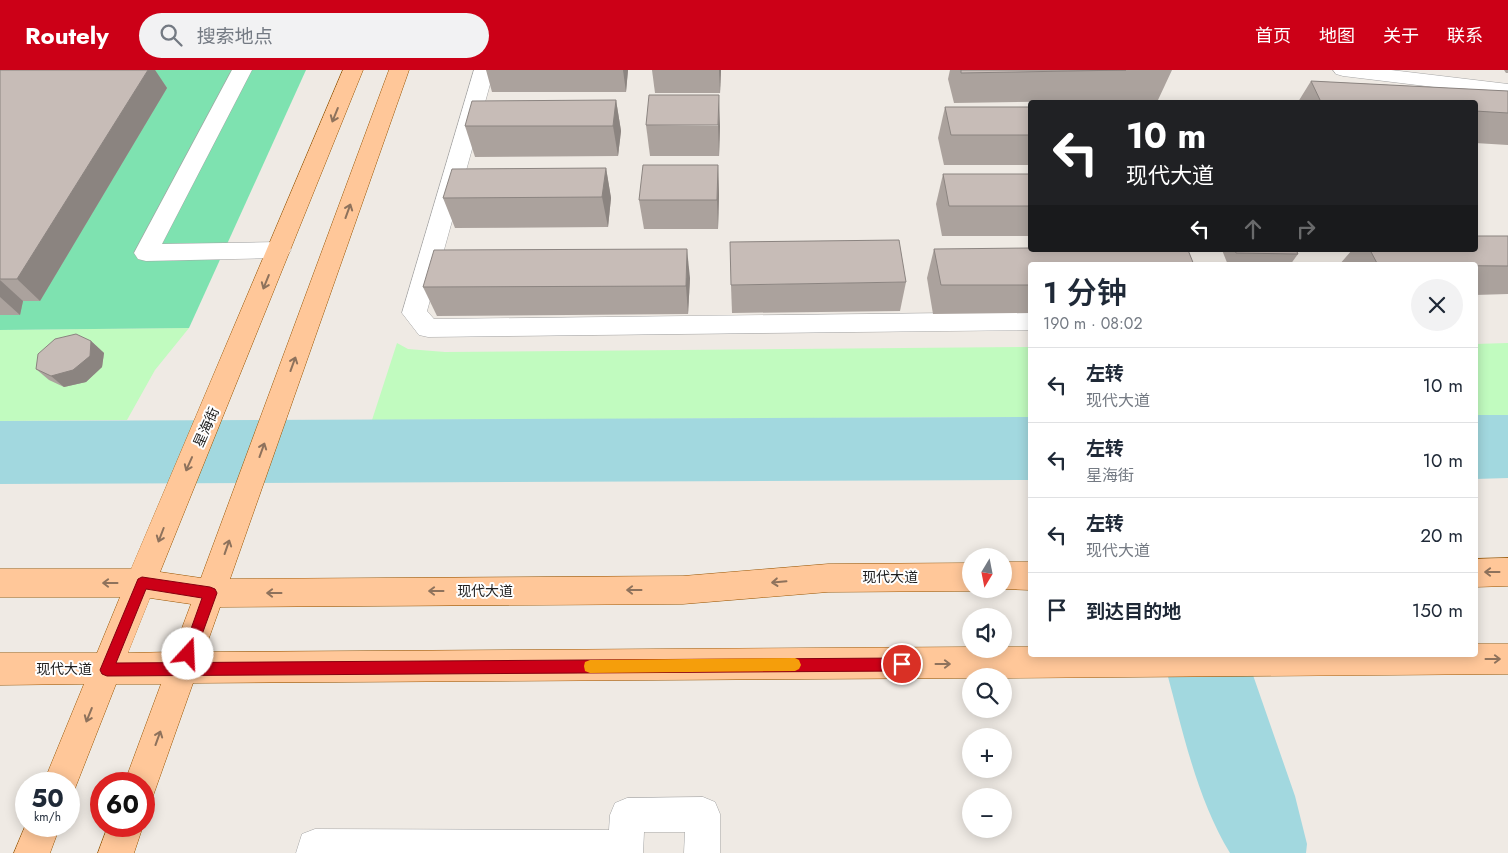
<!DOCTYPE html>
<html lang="zh">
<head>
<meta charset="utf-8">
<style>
  :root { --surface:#fff; --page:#f2f2f3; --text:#1f2937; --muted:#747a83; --line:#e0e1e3; --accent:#cc0017 }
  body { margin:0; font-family:Jost,"Noto Sans SC",sans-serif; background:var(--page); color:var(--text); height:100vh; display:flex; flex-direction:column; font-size:19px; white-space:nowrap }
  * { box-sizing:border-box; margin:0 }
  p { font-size:16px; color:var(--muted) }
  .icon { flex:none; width:28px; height:28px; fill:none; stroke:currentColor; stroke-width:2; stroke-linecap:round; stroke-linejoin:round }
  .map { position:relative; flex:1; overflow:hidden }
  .details { position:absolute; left:1028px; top:192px; width:450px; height:395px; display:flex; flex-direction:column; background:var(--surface); border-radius:5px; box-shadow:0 2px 12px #0003 }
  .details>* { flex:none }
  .banner { position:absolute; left:1028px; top:30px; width:450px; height:152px; border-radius:5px; box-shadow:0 2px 12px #0003; background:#202124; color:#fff; overflow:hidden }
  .needle { width:32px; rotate:190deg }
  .controls { position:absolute; left:962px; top:478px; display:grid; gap:10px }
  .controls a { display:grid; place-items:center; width:50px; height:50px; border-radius:50%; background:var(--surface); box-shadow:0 2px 12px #0003; font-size:25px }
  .speed { position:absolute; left:15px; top:702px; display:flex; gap:10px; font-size:25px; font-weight:700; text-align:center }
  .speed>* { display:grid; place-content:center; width:65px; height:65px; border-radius:50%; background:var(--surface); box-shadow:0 2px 12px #0003; line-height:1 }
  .speed small { font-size:12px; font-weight:400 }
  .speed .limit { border:8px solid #d22; background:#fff; color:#111 }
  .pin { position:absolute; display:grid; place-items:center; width:42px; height:42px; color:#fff; margin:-21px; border:2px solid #fff; border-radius:50%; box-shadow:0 1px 5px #0007 }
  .me { position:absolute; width:55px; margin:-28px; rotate:20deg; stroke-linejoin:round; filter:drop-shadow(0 0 4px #0008) }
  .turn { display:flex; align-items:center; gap:18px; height:105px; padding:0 15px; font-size:22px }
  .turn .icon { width:65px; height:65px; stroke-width:2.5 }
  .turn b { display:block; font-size:35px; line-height:42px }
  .lanes { display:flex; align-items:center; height:48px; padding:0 15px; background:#0003; justify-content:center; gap:25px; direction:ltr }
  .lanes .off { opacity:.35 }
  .round { display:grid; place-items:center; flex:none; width:52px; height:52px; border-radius:26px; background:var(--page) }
  .overview { display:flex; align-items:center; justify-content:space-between; height:85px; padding:0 15px }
  h1 { font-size:30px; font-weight:600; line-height:38px }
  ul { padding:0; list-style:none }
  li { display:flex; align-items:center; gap:15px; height:75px; padding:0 15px; border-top:1px solid var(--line) }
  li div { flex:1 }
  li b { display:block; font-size:19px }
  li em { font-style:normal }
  header { display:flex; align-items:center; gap:30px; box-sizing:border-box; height:70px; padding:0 25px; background:var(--accent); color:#fff }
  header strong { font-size:24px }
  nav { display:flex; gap:28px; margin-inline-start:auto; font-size:18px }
  .search { width:350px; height:45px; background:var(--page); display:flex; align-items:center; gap:12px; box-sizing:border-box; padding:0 18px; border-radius:28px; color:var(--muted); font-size:19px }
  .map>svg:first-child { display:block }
</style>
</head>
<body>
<header>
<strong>Routely</strong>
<div class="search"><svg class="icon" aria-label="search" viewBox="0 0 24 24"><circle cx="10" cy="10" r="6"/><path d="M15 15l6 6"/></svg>搜索地点</div>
<nav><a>首页</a><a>地图</a><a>关于</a><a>联系</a></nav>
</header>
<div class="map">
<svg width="1508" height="783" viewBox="0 0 1508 783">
  <rect width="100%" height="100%" fill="#efeae4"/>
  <!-- park -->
  <g fill="#c1fbbf">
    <path d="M189 258 155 300 127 350 0 351V260Z"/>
    <path d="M397 273 408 279 445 282 1030 277V347L372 350Z"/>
    <path d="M1508 273V345H1475V274Z"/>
  </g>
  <!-- pitch -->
  <path fill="#7ee2b0" d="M0 0H306L189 258 0 260Z"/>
  <!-- water -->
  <g fill="#a2d8df">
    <path d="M1475 345H1508V408L1475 409Z"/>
    <path d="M1030 347V410L0 414V351Z"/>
    <path d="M1162 585H1246L1295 726 1307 774 1306 783H1230C1194 724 1181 651 1162 585Z"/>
  </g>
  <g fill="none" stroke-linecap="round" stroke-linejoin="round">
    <defs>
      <g id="minor">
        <path d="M232 0H252L162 174 279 172 287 174 291 180 287 186 279 188 146 191 138 189 134 183Z"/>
        <path d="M474 0H494L427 241 434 249 1030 242V260L428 267 419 265 402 243Z"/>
        <path d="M1333 0H1391L1508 14V26L1343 6 1336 4Z"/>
        <path d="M703 727 715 732 720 744V783H684L685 762H644L643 783H296L302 764 315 759 609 760 610 745 615 733 627 728Z"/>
      </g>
      <g id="major">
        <path d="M343 0H363L160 502 201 508 389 0H409L230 509 683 506 828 494 971 493V519H976L971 521 828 522 683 534 220 537 204 582 971 577V579H1004V577H1030V585H1475V574H1508V604L1004 608V606H971V608L193 613 153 726 144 730V714H124L161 614H116L72 726 69 727V714H43L84 614 0 615V583H97L120 527H0V499H131ZM150 528 191 534 173 582 128 583Z"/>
        <path d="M1508 488V516L1475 517V489Z"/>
        <path d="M1004 492H1030V520L1001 519H1004Z"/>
        <path d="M26 754V756H60L50 783H14Z"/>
        <path d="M108 756H143L134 783H98Z"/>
      </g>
    </defs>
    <!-- minor casing -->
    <use href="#minor" stroke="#a5a5a5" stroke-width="1"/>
    <!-- major casing -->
    <use href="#major" stroke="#985400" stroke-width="1"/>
    <!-- minor -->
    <use href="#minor" fill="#fff" fill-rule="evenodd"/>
    <!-- major -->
    <use href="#major" fill="#ffc799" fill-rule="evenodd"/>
  </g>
  <!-- wall -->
  <g fill="#aba29d">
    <path d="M0 0H155L167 18 40 231H23L20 245H0Z"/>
    <path d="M486 0H628L626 22H492Z"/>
    <path d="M652 0H721L720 23H655Z"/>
    <path d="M950 0H1172L1158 30 954 33 948 9Z"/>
    <path d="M1504 0H1508V3H1506Z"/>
    <path d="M1311 11 1508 21V75L1475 73V32H1298Z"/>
    <path d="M616 30 621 61 618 86 475 87 465 56Z"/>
    <path d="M945 37H1030V95H944L938 68Z"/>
    <path d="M646 55 720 56 719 86H650Z"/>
    <path d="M718 95 719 125 718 159H644L639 130Z"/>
    <path d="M606 98 611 128 608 157 455 158 443 128Z"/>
    <path d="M943 104H1030V166H942L936 134Z"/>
    <path d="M1508 166V224L1475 225V195H1339L1352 180H1475Z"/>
    <path d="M934 179 1030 195V243L933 244 927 208Z"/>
    <path d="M1222 180H1296L1298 184 1290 195H1228Z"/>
    <path d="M690 208 688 244 437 246 423 217Z"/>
    <path d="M906 212 900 241 732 243 731 215Z"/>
    <path d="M91 271 104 283 102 297 86 312 64 317 49 310 36 299Z"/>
  </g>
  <!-- shaded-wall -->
  <g fill="#8b8480">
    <path d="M148 0H155L167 18 40 231 17 209Z"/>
    <path d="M623 0H628L626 22Z"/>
    <path d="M719 0H721L720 23Z"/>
    <path d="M719 25 720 56 719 86 718 55Z"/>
    <path d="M616 30 621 61 618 86 613 56Z"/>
    <path d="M718 95 719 125 718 159 717 130Z"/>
    <path d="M606 98 611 128 608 157 602 127Z"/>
    <path d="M687 179 690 208 688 244 686 216Z"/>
    <path d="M0 210 23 231 20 245 0 227Z"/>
    <path d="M91 271 104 283 102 297 86 312 64 317 51 306Z"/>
  </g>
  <!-- building -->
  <g fill="#c7bcb7" stroke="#8b8480">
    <path d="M0 0H148L17 209H0Z"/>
    <path d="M961 0H1126L961 3Z"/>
    <path d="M1311 11 1508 21V43L1475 41V32H1321Z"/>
    <path d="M649 25H719L718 55H646Z"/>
    <path d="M616 30 613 56H465L472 31Z"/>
    <path d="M945 37H1030V65H951Z"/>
    <path d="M643 95H718L717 130H639Z"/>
    <path d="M606 98 602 127 443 128 452 99Z"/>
    <path d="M943 104H1030V136H949Z"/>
    <path d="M1475 166H1508V196L1378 195 1370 180H1475Z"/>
    <path d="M899 170 906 212 731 215 730 172Z"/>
    <path d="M1030 178V180H1188L1194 195H1030V215H941L934 179Z"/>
    <path d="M687 179 686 216 423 217 434 180Z"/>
    <path d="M1235 180H1296L1298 184 1236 183Z"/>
    <path d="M76 264 91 271 90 286 73 300 51 306 36 299 38 284 55 269Z"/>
  </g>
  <!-- one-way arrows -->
  <defs><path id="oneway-shaft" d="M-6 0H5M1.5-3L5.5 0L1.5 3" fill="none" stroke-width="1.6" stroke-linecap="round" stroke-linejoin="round" transform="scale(1.25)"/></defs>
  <g stroke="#8e725c">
    <use href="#oneway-shaft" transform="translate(335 45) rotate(112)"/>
    <use href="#oneway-shaft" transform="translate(348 141) rotate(-70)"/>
    <use href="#oneway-shaft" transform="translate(266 212) rotate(112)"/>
    <use href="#oneway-shaft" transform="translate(293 294) rotate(-70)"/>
    <use href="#oneway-shaft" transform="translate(262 380) rotate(-70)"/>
    <use href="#oneway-shaft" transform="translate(189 394) rotate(114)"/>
    <use href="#oneway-shaft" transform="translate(161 465) rotate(111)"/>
    <use href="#oneway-shaft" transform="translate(227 477) rotate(-71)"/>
    <use href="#oneway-shaft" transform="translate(1492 502) rotate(180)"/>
    <use href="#oneway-shaft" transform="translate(779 512) rotate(175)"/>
    <use href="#oneway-shaft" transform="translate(110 513) rotate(180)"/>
    <use href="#oneway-shaft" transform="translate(634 520) rotate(180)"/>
    <use href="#oneway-shaft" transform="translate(436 521) rotate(180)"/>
    <use href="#oneway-shaft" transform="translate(274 523) rotate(180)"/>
    <use href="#oneway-shaft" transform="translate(1493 589)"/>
    <use href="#oneway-shaft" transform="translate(943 594)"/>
    <use href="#oneway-shaft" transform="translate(89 645) rotate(112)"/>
    <use href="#oneway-shaft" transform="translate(158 668) rotate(-70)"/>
  </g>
  <!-- route -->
  <path fill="#cc0017" stroke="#85000f" d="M142 507 210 517 215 519 217 523 195 584 193 588 188 590 184 588 182 584 202 528 146 519 116 593 902 588 907 590 909 594 907 599 902 601 107 606 102 604 100 600 138 509Z"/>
  <!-- slow -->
  <path fill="#f59e0b" d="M795 588 799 590 801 595 799 599 795 601 590 603 585 601 584 596 585 592 590 590Z"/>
  <g text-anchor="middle" stroke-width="4" stroke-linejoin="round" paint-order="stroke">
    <!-- street labels -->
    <g font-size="14" fill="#1e1e1e" stroke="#fff">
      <text transform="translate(206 357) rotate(-66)" y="5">星海街</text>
      <text x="890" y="512">现代大道</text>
      <text x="485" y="526">现代大道</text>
      <text x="64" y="604">现代大道</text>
    </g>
  </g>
</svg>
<div class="controls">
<a><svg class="needle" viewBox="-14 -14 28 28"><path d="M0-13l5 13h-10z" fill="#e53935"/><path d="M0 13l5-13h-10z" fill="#747a83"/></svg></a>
<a><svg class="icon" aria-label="sound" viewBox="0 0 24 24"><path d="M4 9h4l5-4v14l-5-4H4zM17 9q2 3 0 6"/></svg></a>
<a><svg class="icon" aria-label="search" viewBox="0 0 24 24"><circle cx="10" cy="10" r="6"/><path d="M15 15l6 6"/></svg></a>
<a>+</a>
<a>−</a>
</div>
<div class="speed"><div>50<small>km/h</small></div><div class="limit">60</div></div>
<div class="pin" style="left:902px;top:594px;background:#d93025"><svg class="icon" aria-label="arrive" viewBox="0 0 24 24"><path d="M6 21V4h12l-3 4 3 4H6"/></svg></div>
<svg class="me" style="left:188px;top:584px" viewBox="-20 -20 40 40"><circle r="19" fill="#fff"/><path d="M0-13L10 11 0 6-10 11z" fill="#cc0017"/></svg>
<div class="banner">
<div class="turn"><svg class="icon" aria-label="left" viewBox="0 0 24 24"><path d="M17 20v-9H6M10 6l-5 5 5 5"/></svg><div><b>10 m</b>现代大道</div></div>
<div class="lanes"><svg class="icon" aria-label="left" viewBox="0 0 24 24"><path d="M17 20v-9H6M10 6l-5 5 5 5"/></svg><svg class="icon off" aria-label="ahead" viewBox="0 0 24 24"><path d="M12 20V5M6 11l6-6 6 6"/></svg><svg class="icon off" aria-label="right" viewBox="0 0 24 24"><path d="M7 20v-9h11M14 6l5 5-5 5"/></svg></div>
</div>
<section class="details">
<div class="overview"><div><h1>1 分钟</h1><p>190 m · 08:02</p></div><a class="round"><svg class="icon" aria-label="close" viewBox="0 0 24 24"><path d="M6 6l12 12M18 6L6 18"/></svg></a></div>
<ul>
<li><svg class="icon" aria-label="left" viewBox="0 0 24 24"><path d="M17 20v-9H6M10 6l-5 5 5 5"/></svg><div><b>左转</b><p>现代大道</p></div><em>10 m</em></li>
<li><svg class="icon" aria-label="left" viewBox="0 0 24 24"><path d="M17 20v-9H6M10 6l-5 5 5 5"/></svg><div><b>左转</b><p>星海街</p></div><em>10 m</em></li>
<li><svg class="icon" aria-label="left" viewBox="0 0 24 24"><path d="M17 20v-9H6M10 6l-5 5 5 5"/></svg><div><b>左转</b><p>现代大道</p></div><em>20 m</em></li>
<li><svg class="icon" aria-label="arrive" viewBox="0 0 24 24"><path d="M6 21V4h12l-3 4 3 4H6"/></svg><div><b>到达目的地</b></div><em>150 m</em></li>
</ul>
</section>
</div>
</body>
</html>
